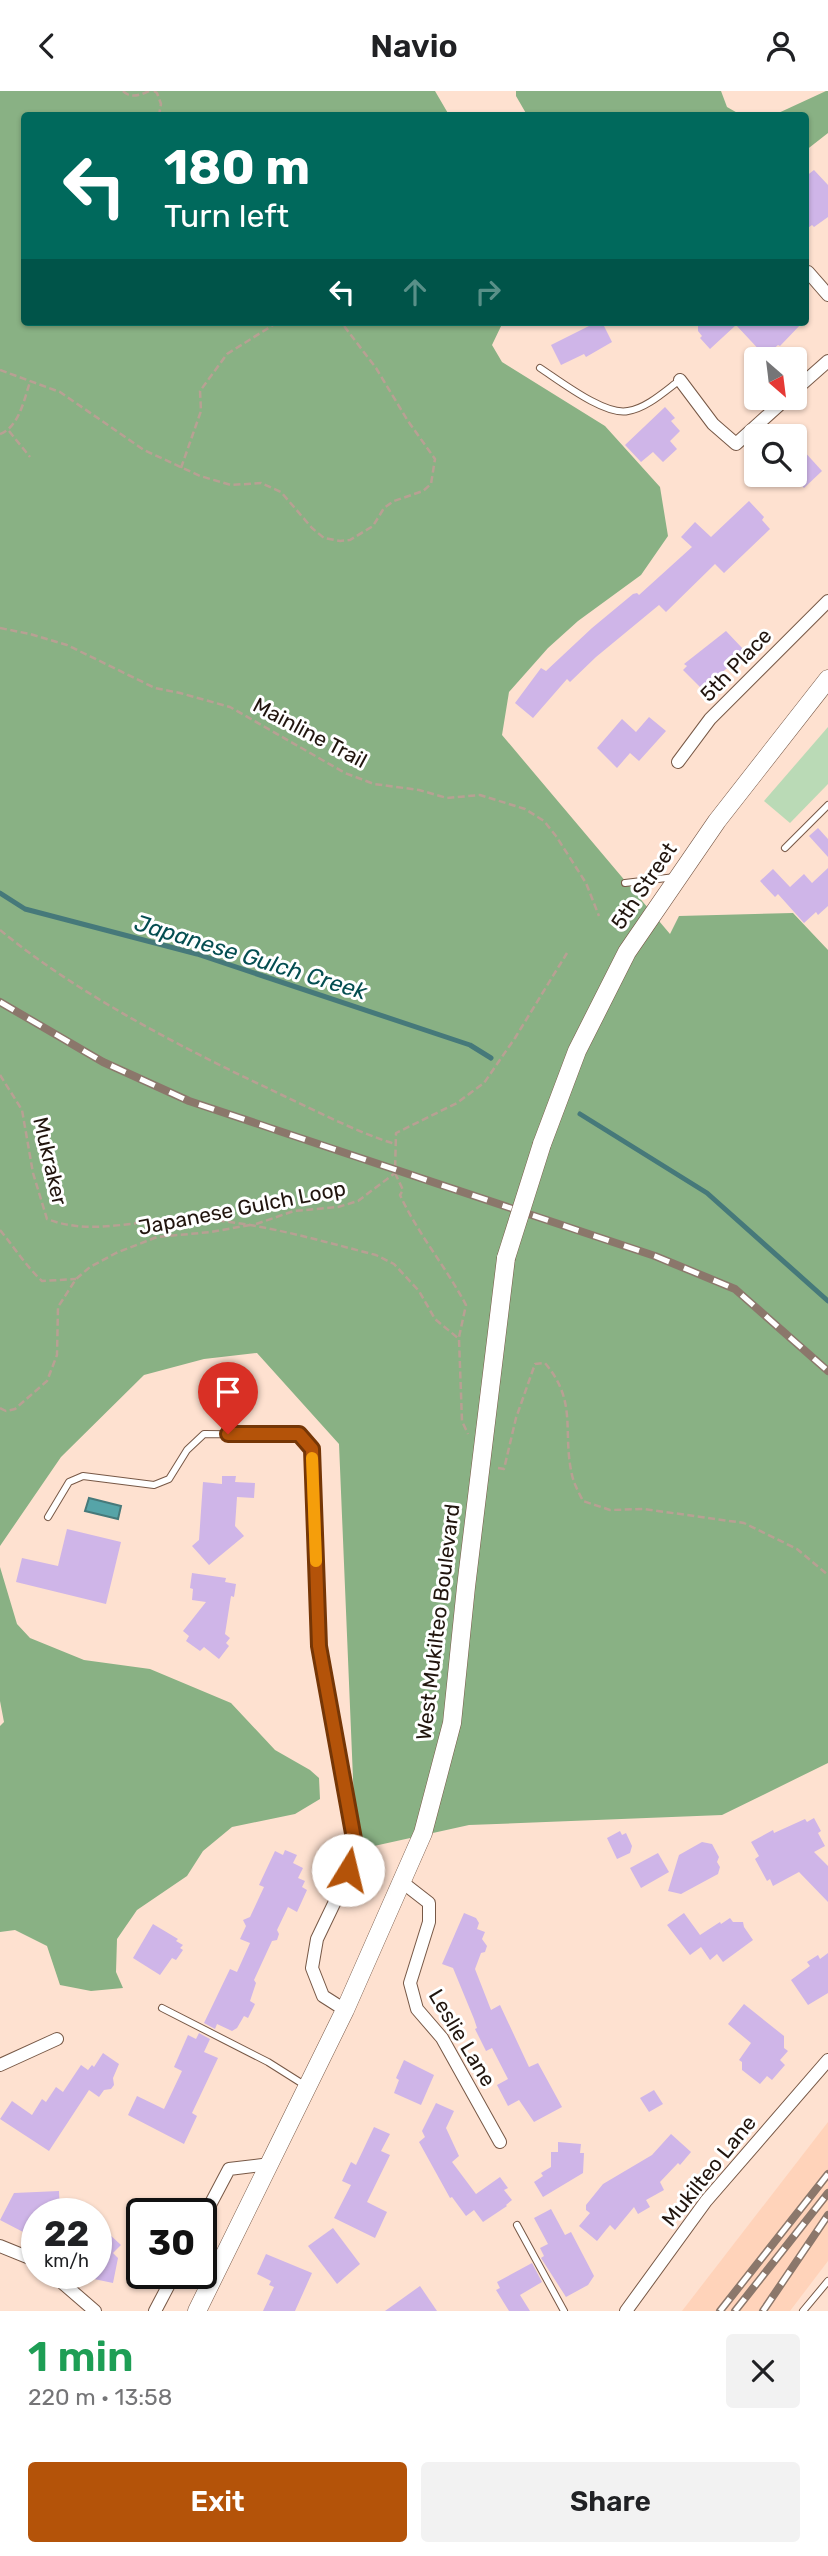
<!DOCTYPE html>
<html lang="en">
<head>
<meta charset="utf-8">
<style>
  :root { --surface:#fff; --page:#f2f2f2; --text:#202124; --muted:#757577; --accent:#b45309 }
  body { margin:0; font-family:Rubik,sans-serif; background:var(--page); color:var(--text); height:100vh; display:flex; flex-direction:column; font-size:26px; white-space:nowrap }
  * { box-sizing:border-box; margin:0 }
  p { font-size:23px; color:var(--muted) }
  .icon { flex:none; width:38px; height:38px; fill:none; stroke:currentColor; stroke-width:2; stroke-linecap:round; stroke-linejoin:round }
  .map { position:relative; height:2220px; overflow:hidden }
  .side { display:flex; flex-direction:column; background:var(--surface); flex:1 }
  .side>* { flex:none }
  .hud { position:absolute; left:21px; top:21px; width:788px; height:214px; border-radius:7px; box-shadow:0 2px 5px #0004; background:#00695c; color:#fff; overflow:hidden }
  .needle { width:46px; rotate:152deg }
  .controls { position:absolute; left:744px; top:256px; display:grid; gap:14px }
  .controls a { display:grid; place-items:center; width:63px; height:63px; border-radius:7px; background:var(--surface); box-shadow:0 2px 5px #0004; font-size:35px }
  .speed { position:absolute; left:21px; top:2107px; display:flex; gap:14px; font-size:35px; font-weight:700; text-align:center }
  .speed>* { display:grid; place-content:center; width:91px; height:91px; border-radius:50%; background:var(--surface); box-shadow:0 2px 5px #0004; line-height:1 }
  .speed small { font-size:18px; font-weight:400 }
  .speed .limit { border:4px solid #111; border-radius:10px; background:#fff; color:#111 }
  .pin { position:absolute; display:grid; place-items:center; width:60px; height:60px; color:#fff; margin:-72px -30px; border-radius:50% 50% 50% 0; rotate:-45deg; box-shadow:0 0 7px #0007 }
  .pin .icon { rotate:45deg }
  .me { position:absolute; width:77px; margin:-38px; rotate:9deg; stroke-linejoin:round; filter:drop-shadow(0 0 5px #0008) }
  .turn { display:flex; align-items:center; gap:24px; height:147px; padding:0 28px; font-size:32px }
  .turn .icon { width:91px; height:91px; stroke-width:2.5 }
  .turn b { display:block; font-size:49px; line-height:60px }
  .lanes { display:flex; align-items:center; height:66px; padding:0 28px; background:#0003; justify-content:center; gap:35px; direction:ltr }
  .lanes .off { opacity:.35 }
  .round { display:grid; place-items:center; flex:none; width:74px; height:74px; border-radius:7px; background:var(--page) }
  .overview { display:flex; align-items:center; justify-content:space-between; height:119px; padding:0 28px }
  h1 { font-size:42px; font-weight:600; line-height:52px; color:#1e9e55 }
  .action { display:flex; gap:14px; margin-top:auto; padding:14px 28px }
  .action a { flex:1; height:80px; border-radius:7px; background:var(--accent); color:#fff; font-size:28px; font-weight:600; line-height:80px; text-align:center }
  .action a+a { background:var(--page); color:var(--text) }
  header { display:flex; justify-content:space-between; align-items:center; height:91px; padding:0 28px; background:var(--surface); font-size:32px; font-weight:600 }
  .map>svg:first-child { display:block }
</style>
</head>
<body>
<header><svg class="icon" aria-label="back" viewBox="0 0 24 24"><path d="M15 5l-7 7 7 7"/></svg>Navio<svg class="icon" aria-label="person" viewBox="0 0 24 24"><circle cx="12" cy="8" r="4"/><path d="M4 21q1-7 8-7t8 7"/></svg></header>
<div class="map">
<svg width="828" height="2220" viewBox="0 0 828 2220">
  <rect width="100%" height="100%" fill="#fee1d0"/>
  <!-- built -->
  <path fill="#ffd3ba" d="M828 2031V2170L790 2220H682Z"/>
  <!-- green -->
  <path fill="#badab6" d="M828 636V693L790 732 764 710Z"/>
  <!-- forest -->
  <g fill="#89b184">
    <path d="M0 0H435L449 24H24V231H503L492 254 502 271 605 335 660 396 668 445 641 484 578 530 548 557 509 601 502 644 670 843 679 825 793 822 828 859V1672L722 1724 469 1734 356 1759 339 1353 257 1262 204 1268 144 1284 61 1366 0 1455Z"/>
    <path d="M516 0H721L727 16 741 24H527L516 5Z"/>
    <path d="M826 0H828V42L805 60V24H774Z"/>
    <path d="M0 1476 17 1533 30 1547 84 1569 150 1578 231 1612 275 1659 310 1679 319 1687 320 1708 295 1723 232 1736 203 1760 187 1785 137 1819 117 1848 116 1881 123 1897 91 1900 60 1894 47 1855 15 1839 0 1841V1635L4 1631 0 1610Z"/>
  </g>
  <!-- water -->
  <path fill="#56a4a8" stroke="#46797a" stroke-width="2" d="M89 1407 121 1415 118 1428 85 1420Z"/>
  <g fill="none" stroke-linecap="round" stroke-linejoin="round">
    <!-- stream -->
    <g stroke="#46797a" stroke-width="5">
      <path d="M0 802 25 818 197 863 470 954 491 967"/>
      <path d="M580 1023 707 1102 828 1210"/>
    </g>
  </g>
  <!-- building -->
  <g fill="#cfb5e8">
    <path d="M814 79 828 94V126L814 136 812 134 805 139V86Z"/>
    <path d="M597 231H602L612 251 586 266 584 263 561 274 551 254Z"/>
    <path d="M698 231H803L780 255 778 254 765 265 736 234 710 258 700 247 702 245 698 240Z"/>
    <path d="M665 316 675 327 671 330 680 340 670 350 677 358 663 371 653 361 641 371 625 354Z"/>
    <path d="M802 358 822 380 804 397 794 386V365Z"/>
    <path d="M749 410 764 426 762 429 770 438 724 482 715 473 666 521 659 514 596 566 570 591 567 588 533 627 515 612 541 577 546 580 592 537 633 503 637 502 639 504 692 456 681 446 695 431 711 446Z"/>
    <path d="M726 540 743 558 729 570 732 573 702 598 683 579 687 575 684 573Z"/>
    <path d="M649 626 666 640 639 670 630 662 617 677 597 657 622 628 636 641Z"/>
    <path d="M818 737 828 748V766L809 745Z"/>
    <path d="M828 777V815L818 824 816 821 804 832 778 803 775 806 760 790 773 778 790 796 804 783 812 792Z"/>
    <path d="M222 1385H236L235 1391 255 1392 254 1407 237 1406 235 1435 244 1445 209 1474 192 1455 199 1449 203 1391 222 1393Z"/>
    <path d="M67 1438 121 1451 106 1513 16 1491 22 1467 58 1475Z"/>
    <path d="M192 1482 226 1487 225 1491 236 1493 234 1506 231 1505 225 1543 230 1547 226 1552 229 1555 219 1568 204 1556 200 1560 186 1550 189 1545 183 1540 206 1511 192 1509 193 1498 190 1497Z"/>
    <path d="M814 1727 821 1740 818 1742 825 1755 814 1761 828 1775V1811L799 1781 773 1795 770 1788 767 1790 755 1768 759 1765 751 1751 773 1739 774 1742 805 1728 807 1731Z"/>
    <path d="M620 1740 622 1744 626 1742 632 1755 630 1762 617 1768 607 1747Z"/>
    <path d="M702 1751 712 1753 719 1766 717 1771 720 1776 718 1783 681 1803 668 1800 679 1764Z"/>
    <path d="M285 1759 297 1764 293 1772 303 1777 298 1787 305 1790 302 1796 307 1799 297 1821 288 1816 277 1839 279 1843 277 1849 272 1850 254 1889 256 1892 250 1910 255 1913 248 1927 244 1925 237 1937 232 1940 217 1933 215 1938 204 1932 230 1878 237 1881 250 1852 240 1848 246 1835 243 1829 250 1826 264 1796 259 1794 275 1760 283 1764Z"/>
    <path d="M658 1762 669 1781 641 1797 630 1777Z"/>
    <path d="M464 1822 476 1827 479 1832 477 1838 485 1841 482 1848 487 1855 485 1861 481 1862 475 1878 491 1919 500 1914 529 1976 538 1972 562 2016 534 2031 519 2009 508 2015 497 1994 508 1988 492 1957 486 1960 475 1938 477 1937 474 1928 453 1877 442 1873Z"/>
    <path d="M684 1822 700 1844 720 1831 721 1833 730 1827 733 1831H743L744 1836 753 1849 723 1871 717 1863 710 1869 701 1856 690 1864 667 1834Z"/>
    <path d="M153 1833 178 1848 176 1850 183 1854 180 1857 183 1859 176 1869 172 1867 160 1884 133 1867Z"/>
    <path d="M828 1862V1902L808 1914 791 1889 810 1875 807 1871 818 1864 820 1868Z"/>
    <path d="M744 1913 784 1945V1957L788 1960 780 1969 785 1974 772 1989 767 1985 760 1993 742 1979V1971L739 1969 751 1952 728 1933Z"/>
    <path d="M199 1942 210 1948 204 1961 218 1967 192 2022 197 2025 184 2053 128 2024 137 2005 164 2018 182 1980 174 1976 188 1944 196 1948Z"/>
    <path d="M103 1962 119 1973 113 1987 114 1994 111 1998 104 1999 99 2006 89 1999 49 2060 0 2028 12 2010 32 2024 42 2008 46 2011 56 1996 63 2001 81 1974 88 1979 92 1974 94 1976Z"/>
    <path d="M404 1969 434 1984 421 2014 394 2002 399 1989 396 1987Z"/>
    <path d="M654 1999 663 2013 649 2021 640 2007Z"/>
    <path d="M436 2012 454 2020 446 2037 459 2065 452 2071 476 2103 500 2086 508 2097 504 2099 512 2109 506 2114 507 2115 483 2131 474 2119 466 2125 452 2106 450 2107 419 2051 425 2046 422 2040Z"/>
    <path d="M374 2036 390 2043 381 2060 390 2064 367 2111 387 2121 375 2147 334 2127 351 2094 342 2090 351 2071 356 2074Z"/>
    <path d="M671 2043 691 2061 680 2074 678 2072 660 2091 664 2099 646 2109 650 2116 638 2123 634 2116 615 2139 610 2134 597 2150 579 2135 590 2122 586 2119V2114L603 2093 652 2064Z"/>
    <path d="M558 2051 581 2053 580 2062H584L583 2082 543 2106 534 2091 543 2085 541 2082 551 2076V2061H558Z"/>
    <path d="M59 2100 60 2123H37V2141L25 2142 0 2129 14 2102Z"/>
    <path d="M551 2118 565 2144 571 2141 594 2185 588 2194 566 2206 541 2167 544 2165 540 2157 548 2153 534 2127Z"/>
    <path d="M96 2131 121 2154 113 2162 118 2167 113 2192 94 2188 96 2182Z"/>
    <path d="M333 2137 360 2173 337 2193 308 2155Z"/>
    <path d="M266 2163 312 2182 295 2220H263L274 2196 269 2194 271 2190 257 2183Z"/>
    <path d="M532 2172 542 2191 520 2204 530 2220H509L496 2199 500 2197 497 2191Z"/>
    <path d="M420 2195 437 2220H385Z"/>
  </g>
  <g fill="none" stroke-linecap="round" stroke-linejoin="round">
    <defs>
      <g id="lane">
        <path d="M540 277C560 290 605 325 628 320 647 317 665 300 680 289"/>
        <path d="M785 757 828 714"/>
        <path d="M625 792 675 786"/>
        <path d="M48 1426 69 1391 83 1385 154 1394 169 1388 187 1359 204 1343 299 1344 312 1358 313 1378"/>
        <path d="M162 1917 268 1971 306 1995"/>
        <path d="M517 2134 564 2220"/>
        <path d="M803 2220 828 2190"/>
      </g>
      <g id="street">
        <path d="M808 181 828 204"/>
        <path d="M680 289 713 333 736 353 788 306"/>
        <path d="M794 300 828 270"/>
        <path d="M678 671 710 628 828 510"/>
        <path d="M313 1378 319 1555 356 1759 340 1800 317 1848 312 1877 323 1905 345 1919"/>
        <path d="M402 1791 429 1812V1831L410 1892 417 1918 442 1947 500 2051"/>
        <path d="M0 1974 57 1948"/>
        <path d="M201 2131 229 2078 270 2073"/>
        <path d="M0 2155 37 2170"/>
        <path d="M51 2182 95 2220"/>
        <path d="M155 2220 175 2182"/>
        <path d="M626 2220 706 2110 828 1969"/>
      </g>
      <g id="secondary">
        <path d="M542 1053 577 960 627 861 717 730 828 588"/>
        <path d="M197 2220 345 1919 423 1742 452 1632 466 1496 506 1167"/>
      </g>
    </defs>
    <!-- lane casing -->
    <use href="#lane" stroke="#775846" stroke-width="8"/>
    <!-- street casing -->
    <use href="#street" stroke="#775846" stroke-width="14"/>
    <!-- secondary casing -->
    <use href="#secondary" stroke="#775846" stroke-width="19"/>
    <!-- path -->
    <g stroke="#b8a093" stroke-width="2.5" stroke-dasharray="7 3.5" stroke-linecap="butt">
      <path d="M123 0C131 8 140 4 149 0"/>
      <path d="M154 0 157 2 161 13 159 24"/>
      <path d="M0 279 60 301 144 359 200 385 231 394 261 392 281 401 312 437 324 447 340 450 350 449 373 435 384 417 394 410 423 400 431 393 435 368 408 330 376 277 341 231"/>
      <path d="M9 340 30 366"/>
      <path d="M0 343C19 336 24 309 30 291"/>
      <path d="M181 377 201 320 200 300 227 263 278 231"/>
      <path d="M0 537 30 543 67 554 155 597 180 602 230 616 345 682 374 693 419 699 447 707 480 704 525 718 544 730 556 745 586 792 599 825"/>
      <path d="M0 839C80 905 188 960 282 1004 319 1021 356 1041 395 1053"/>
      <path d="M0 984 22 1019 33 1082 47 1128C96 1147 146 1125 197 1128 258 1131 317 1149 376 1164L394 1173 419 1200 435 1228 459 1248 462 1330 468 1343"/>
      <path d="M395 1082 403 1099 400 1104C418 1143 446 1176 466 1214L459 1246"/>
      <path d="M256 1133 294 1120 338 1116 358 1110 395 1082 396 1042 457 1012 484 992 515 947 567 862"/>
      <path d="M0 1139C14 1156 26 1175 42 1190L76 1188"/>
      <path d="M0 1317 6 1320 15 1318 47 1290 57 1264 58 1216 76 1188 90 1176 116 1162 157 1146 211 1141 250 1134"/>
      <path d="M498 1377 504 1378 516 1327 535 1273 545 1272C578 1311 562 1340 572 1384 574 1393 579 1402 583 1410L610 1419 644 1418 744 1432 797 1458 828 1484"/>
    </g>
    <!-- lane -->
    <use href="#lane" stroke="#fff" stroke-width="6"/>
    <!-- street -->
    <use href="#street" stroke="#fff" stroke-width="12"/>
    <!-- secondary -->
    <use href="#secondary" stroke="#fff" stroke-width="18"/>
    <defs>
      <g id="rail">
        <path d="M0 911 103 971 189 1010 655 1165 735 1198 828 1280"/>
        <path d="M720 2220 828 2083"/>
        <path d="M735 2220 828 2102"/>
        <path d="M763 2220 828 2124"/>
      </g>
    </defs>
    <!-- rail casing -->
    <use href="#rail" stroke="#8b776b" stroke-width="8"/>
    <!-- rail -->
    <use href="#rail" stroke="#fff" stroke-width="5" stroke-dasharray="16" stroke-linecap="butt"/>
    <defs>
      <path id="secondary-bridge" d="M506 1167 542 1053"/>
    </defs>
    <!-- secondary-bridge casing -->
    <use href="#secondary-bridge" stroke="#775846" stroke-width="19" stroke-linecap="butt"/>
    <!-- secondary-bridge -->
    <use href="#secondary-bridge" stroke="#fff" stroke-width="18"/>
  </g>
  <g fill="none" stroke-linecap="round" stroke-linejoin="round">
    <defs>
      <path id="route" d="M228 1343H299L312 1358 319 1555 356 1759 348 1779"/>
    </defs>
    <!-- route casing -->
    <use href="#route" stroke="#753606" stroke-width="18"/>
    <!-- route -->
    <use href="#route" stroke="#b45309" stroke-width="12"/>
    <!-- slow -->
    <path stroke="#f59e0b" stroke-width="12" d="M312 1367 316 1470"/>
  </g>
  <g text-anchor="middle" stroke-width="6" stroke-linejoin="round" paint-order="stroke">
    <!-- street labels -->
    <g font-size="21" fill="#21150e" stroke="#fff">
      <text transform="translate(736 574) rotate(-46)" y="7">5th Place</text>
      <text transform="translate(310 642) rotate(28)" y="7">Mainline Trail</text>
      <text transform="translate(644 795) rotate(-56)" y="7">5th Street</text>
      <text transform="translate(50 1070) rotate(77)" y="7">Mukraker</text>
      <text transform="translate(242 1117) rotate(-11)" y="7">Japanese Gulch Loop</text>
      <text transform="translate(438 1531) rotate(-83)" y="7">West Mukilteo Boulevard</text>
      <text transform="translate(462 1947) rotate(59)" y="7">Leslie Lane</text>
      <text transform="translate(709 2080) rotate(-51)" y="7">Mukilteo Lane</text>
    </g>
    <!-- water labels -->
    <g font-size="23" font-style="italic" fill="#044e51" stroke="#fff">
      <text transform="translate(251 866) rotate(17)" y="8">Japanese Gulch Creek</text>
    </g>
  </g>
</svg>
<div class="controls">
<a><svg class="needle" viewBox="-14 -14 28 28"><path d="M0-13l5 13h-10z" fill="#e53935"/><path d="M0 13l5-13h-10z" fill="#757577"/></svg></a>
<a><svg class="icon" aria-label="search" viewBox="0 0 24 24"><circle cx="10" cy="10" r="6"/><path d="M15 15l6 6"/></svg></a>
</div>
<div class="speed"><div>22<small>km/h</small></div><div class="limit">30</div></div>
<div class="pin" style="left:228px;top:1343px;background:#d93025"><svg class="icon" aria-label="arrive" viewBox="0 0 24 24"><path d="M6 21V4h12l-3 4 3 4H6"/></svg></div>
<svg class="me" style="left:348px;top:1779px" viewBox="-20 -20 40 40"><circle r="19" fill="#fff"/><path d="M0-13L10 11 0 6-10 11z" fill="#b45309"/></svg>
<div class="hud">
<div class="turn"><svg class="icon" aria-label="left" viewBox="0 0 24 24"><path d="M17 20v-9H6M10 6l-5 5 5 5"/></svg><div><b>180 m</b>Turn left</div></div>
<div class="lanes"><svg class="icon" aria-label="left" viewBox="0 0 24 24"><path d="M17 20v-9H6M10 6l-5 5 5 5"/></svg><svg class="icon off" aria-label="ahead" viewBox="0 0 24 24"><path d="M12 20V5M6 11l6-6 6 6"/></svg><svg class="icon off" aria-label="right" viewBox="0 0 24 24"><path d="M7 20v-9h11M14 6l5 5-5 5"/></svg></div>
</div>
</div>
<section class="side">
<div class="overview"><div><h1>1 min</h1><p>220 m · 13:58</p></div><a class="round"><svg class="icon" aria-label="close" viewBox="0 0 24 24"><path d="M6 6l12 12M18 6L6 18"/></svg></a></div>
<div class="action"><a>Exit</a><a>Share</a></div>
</section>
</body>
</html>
